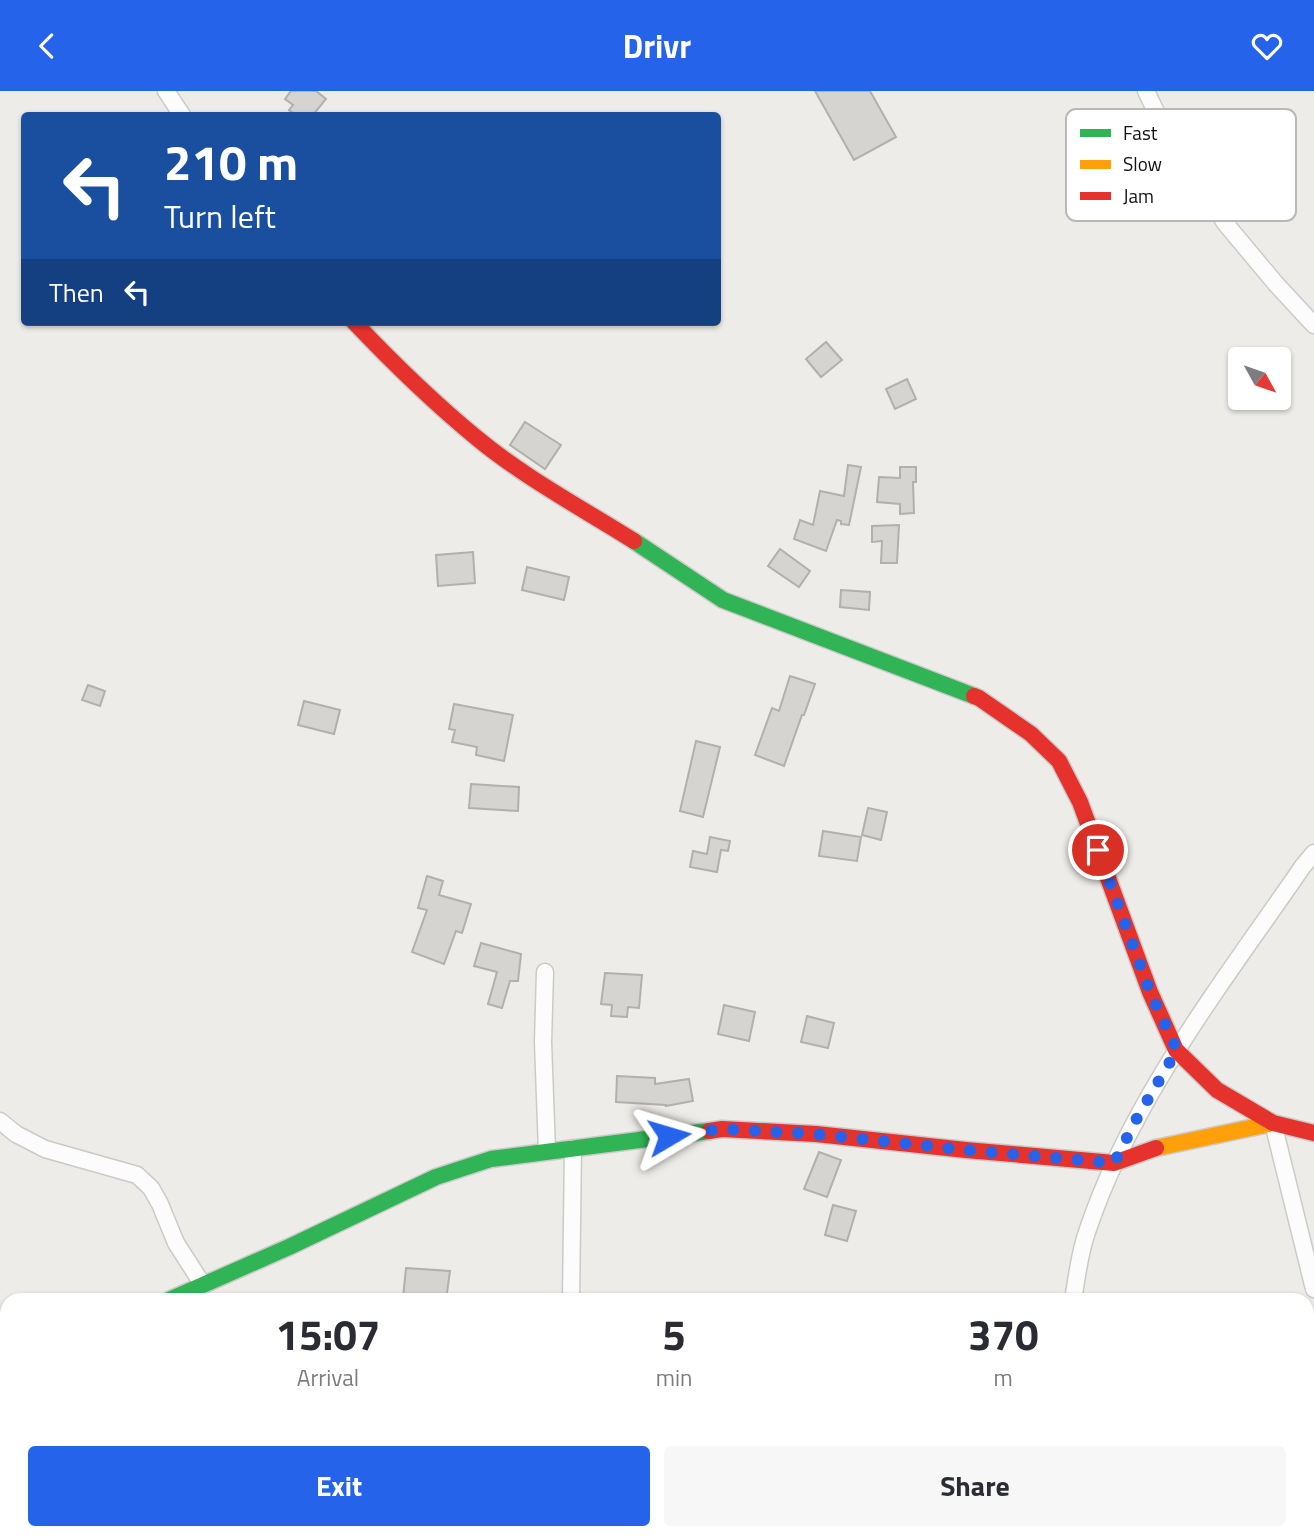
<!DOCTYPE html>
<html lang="en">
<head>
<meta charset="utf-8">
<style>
  :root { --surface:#fff; --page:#f7f7f7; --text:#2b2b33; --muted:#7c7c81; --accent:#2563eb }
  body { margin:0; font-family:"Titillium Web",sans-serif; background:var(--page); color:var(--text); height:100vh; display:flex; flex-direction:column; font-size:26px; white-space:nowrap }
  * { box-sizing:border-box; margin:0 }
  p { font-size:23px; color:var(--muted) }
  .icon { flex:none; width:38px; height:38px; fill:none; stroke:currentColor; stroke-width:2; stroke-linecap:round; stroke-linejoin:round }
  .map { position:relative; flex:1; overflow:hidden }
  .drawer { position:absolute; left:0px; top:1202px; width:1314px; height:247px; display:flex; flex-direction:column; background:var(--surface); border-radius:21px 21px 0 0; box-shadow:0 2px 5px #0004 }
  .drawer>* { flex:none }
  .top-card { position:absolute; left:21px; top:21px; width:700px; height:214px; border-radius:7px; box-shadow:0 2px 5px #0004; background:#1a4fa0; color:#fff; overflow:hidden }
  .needle { width:46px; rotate:130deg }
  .buttons { position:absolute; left:1228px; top:256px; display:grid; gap:14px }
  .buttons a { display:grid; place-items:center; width:63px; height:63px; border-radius:7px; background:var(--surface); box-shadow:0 2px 5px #0004; font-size:35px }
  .pin { position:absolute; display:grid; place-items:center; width:60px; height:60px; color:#fff; margin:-30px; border:4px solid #fff; border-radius:50%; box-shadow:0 2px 7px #0007 }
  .me { position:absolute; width:77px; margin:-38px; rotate:83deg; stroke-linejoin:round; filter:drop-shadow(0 0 5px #0008) }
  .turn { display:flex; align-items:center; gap:24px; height:147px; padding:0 28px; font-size:32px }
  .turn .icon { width:91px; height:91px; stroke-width:2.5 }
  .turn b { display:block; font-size:49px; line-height:60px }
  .then { display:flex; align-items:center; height:66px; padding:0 28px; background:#0003; gap:14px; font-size:26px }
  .eta { display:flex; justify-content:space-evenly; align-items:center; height:119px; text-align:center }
  .eta b { font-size:42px; font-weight:700; line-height:49px }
  .button { display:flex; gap:14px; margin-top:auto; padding:14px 28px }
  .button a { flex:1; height:80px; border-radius:7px; background:var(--accent); color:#fff; font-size:28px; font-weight:700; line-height:80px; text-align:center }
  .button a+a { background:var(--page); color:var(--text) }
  header { display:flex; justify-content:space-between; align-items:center; height:91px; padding:0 28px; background:var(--accent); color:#fff; font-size:32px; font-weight:700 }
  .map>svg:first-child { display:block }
</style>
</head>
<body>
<header><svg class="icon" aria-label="back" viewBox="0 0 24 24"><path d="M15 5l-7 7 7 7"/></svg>Drivr<svg class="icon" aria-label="heart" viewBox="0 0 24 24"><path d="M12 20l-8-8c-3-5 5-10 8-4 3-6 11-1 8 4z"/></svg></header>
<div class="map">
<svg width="1314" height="1448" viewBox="0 0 1314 1448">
  <rect width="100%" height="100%" fill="#edece8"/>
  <!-- building -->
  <g fill="#d6d4d1" stroke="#b1b0ad" stroke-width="2">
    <path d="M291 0H316L326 8 313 24H295L289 19 293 14 285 8Z"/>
    <path d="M815 0H870L896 46 854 69Z"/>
    <path d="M826 251 842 269 821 286 806 268Z"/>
    <path d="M907 288 916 308 895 318 886 298Z"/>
    <path d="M525 331 561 354 545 378 510 354Z"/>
    <path d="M848 374 861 376 849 434 841 433V430L837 429 826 460 794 448 800 429 813 434 820 400 844 405Z"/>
    <path d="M900 376H916V391H913L914 422 900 423V413L877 411 879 386 900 387Z"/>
    <path d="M899 434 897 472H881L882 450 872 451V435Z"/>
    <path d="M780 458 810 480 799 496 768 475Z"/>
    <path d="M473 461 475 492 438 495 436 464Z"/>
    <path d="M527 476 569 486 564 509 522 499Z"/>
    <path d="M841 499 870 501 869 519 840 516Z"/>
    <path d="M790 585 815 593 804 624H802L784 675 755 664 772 617 779 620Z"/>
    <path d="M88 594 105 600 100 615 82 609Z"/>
    <path d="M304 610 340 619 334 643 298 634Z"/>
    <path d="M454 613 513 624 504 670 476 664 477 656 452 651 455 639 449 638Z"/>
    <path d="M696 650 720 656 703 726 680 720Z"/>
    <path d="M471 693 519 696 518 720 469 717Z"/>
    <path d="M868 717 887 721 881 749 862 744Z"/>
    <path d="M823 740 861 746 857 770 819 765Z"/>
    <path d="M710 746 730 750 728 760 721 759 717 781 690 776 693 760 707 763Z"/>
    <path d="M427 785 443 790 439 804 471 813 462 842 456 840 444 873 412 861 427 819 418 817Z"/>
    <path d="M481 852 521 863 518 890H510L502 917 488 913 497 881 474 875Z"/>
    <path d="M605 882 642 884 639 917 628 916 627 926 611 925 612 914 601 913Z"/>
    <path d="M724 914 755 921 749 950 718 943Z"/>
    <path d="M807 925 834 932 828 957 801 951Z"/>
    <path d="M617 985 655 987V993L689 988 693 1010 666 1015V1014L616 1011Z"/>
    <path d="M819 1061 841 1069 827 1106 804 1098Z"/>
    <path d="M833 1114 856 1120 847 1150 825 1144Z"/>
    <path d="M406 1177 450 1180 446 1209 403 1207Z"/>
  </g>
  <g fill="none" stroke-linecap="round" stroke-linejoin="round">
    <defs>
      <g id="street">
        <path d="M166 0 182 24"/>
        <path d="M1146 0 1158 25 1225 132 1276 193 1314 234"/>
        <path d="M545 881 543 951 547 1060"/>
        <path d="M0 1030 16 1043 45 1058 137 1084 151 1097 160 1113 176 1152 203 1194"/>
        <path d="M1273 1032 1314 1198"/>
        <path d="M571 1209 573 1057"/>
        <path d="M1073 1209C1077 1187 1079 1163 1087 1141 1131 1008 1224 890 1303 775L1314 762"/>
        <path d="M1314 1248 1311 1333 1314 1355"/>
        <path d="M0 1307 7 1303"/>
        <path d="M0 1429 7 1407"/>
        <path d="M1005 1442 1012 1448"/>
      </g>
      <g id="fast">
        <path d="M634 450 723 509 974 605"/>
        <path d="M169 1209 289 1156 436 1086 491 1068 709 1040"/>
      </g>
      <path id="slow" d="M1156 1057 1273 1032"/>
      <g id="jam">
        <path d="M354 231C393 272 434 312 478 348 524 386 583 418 634 450"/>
        <path d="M974 605 979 607 1031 643 1059 670 1080 711 1150 901 1176 959 1217 999 1273 1032 1314 1042"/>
        <path d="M709 1040 722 1038 816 1043 966 1059 1114 1072 1156 1057"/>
      </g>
    </defs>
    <!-- street casing -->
    <use href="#street" stroke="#cbcac8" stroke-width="19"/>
    <!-- fast casing -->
    <use href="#fast" stroke="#cbcac8" stroke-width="19"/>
    <!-- slow casing -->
    <use href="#slow" stroke="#cbcac8" stroke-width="19"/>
    <!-- jam casing -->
    <use href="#jam" stroke="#cbcac8" stroke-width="19"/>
    <!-- street -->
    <use href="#street" stroke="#fcfcfc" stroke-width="16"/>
    <!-- fast -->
    <use href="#fast" stroke="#30b455" stroke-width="16"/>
    <!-- slow -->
    <use href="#slow" stroke="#ff9f0a" stroke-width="16"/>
    <!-- jam -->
    <use href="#jam" stroke="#e5322d" stroke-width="16"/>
  </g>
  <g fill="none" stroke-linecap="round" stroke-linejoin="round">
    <!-- route -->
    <path stroke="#2563eb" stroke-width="12" stroke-dasharray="0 21.6" d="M669 1045 722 1038 816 1043 966 1059 1114 1072 1137 1027 1177 959 1150 901 1098 759"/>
  </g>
  <!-- legend -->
  <rect x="1066" y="18" width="230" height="112" rx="10" fill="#fff" stroke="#b8b8b7" stroke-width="2"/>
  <rect x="1080" y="38" width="31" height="8" fill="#30b455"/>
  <rect x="1080" y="69" width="31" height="9" fill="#ff9f0a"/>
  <rect x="1080" y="101" width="31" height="8" fill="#e5322d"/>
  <g font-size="19" fill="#131210">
    <text x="1123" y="49">Fast</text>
    <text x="1123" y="80">Slow</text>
    <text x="1123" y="112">Jam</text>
  </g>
</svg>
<div class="buttons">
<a><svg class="needle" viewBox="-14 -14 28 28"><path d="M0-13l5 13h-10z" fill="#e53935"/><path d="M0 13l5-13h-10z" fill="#7c7c81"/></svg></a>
</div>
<div class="pin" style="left:1098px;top:759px;background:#d93025"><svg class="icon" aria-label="arrive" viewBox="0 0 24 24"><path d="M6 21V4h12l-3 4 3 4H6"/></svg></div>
<svg class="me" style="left:669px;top:1045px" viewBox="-20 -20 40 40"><path d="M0-17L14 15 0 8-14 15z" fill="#2563eb" stroke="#fff" stroke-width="4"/></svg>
<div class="top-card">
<div class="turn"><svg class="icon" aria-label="left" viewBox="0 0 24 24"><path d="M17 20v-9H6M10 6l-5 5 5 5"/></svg><div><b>210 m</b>Turn left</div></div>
<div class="then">Then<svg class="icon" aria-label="left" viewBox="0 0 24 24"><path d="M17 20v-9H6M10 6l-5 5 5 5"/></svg></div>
</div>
<section class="drawer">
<div class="eta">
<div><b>15:07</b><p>Arrival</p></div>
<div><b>5</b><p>min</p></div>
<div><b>370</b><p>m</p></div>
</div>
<div class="button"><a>Exit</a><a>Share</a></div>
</section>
</div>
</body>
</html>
